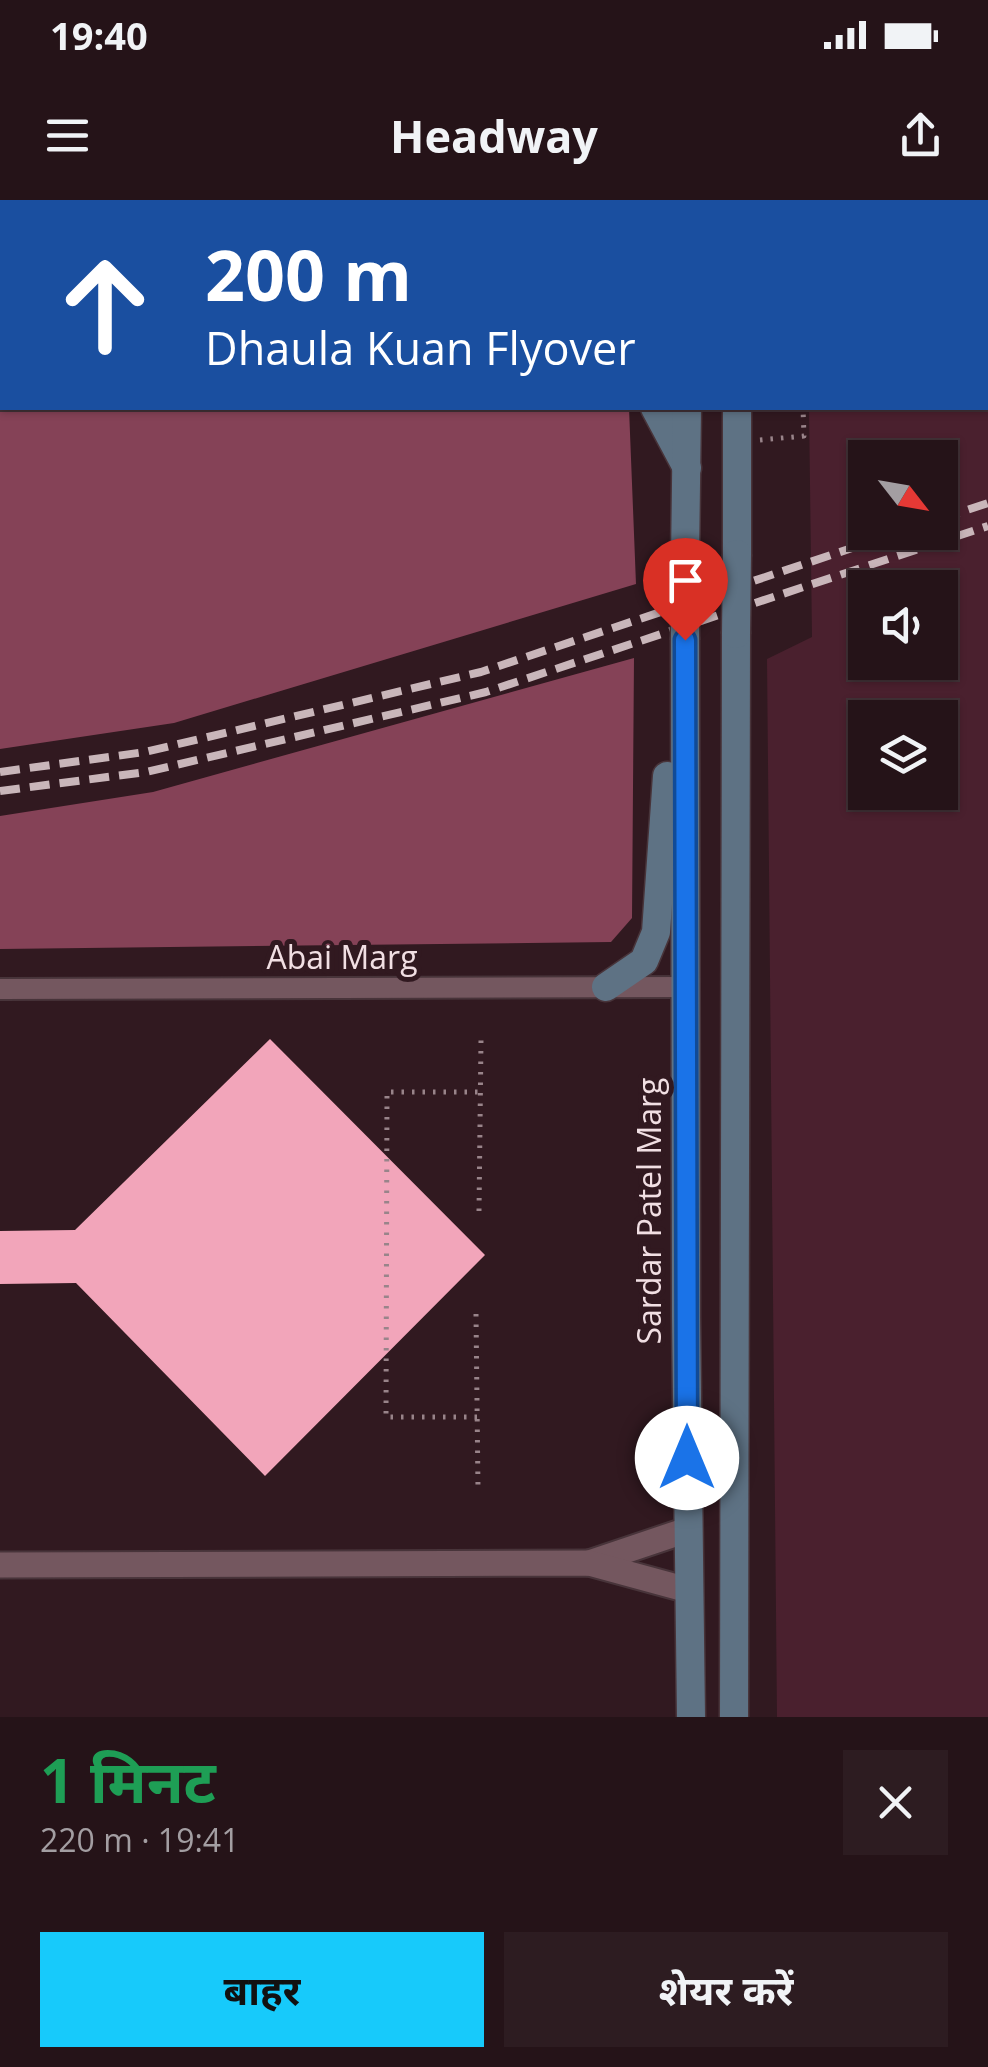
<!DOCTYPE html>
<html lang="hi">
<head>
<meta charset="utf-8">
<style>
  :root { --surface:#251318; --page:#2d1c21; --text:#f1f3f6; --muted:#a39ea2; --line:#423237; --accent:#17cafb }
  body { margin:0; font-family:"Open Sans","Noto Sans Devanagari",sans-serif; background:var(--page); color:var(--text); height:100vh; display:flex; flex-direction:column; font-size:38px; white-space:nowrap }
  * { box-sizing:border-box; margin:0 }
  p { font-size:32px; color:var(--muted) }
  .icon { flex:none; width:55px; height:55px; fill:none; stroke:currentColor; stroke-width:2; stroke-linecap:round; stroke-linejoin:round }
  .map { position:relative; height:1517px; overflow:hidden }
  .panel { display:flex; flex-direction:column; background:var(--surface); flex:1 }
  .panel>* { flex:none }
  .top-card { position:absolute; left:0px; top:0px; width:990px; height:210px; box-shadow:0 2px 8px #0004,0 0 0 2px var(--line); background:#1a4fa0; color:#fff; overflow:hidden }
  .needle { width:65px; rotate:121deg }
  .controls { position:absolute; left:848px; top:240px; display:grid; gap:20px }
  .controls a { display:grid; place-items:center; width:110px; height:110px; border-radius:0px; background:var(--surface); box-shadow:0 2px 8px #0004,0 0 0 2px var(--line); font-size:50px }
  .pin { position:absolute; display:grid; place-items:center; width:85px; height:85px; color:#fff; margin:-102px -42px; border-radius:50% 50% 50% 0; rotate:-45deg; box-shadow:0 0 10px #0007 }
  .pin .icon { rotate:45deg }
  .me { position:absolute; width:110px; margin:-55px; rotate:0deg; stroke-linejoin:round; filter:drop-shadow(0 0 8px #0008) }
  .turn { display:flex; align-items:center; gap:35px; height:210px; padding:0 40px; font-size:45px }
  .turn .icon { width:130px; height:130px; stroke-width:2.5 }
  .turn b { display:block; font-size:70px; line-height:85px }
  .round { display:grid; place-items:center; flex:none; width:105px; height:105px; border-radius:0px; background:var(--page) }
  .headline { display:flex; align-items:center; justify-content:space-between; height:170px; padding:0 40px }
  h1 { font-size:60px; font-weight:700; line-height:75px; color:#1e9e55 }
  .button { display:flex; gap:20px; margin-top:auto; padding:20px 40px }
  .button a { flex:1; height:115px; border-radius:0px; background:var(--accent); color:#111; font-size:40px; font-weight:700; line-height:115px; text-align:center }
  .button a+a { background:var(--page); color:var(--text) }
  .status { display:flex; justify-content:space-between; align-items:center; height:70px; padding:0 50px; background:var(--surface); direction:ltr }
  .status svg { height:28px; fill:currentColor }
  header { display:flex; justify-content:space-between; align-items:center; height:130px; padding:0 40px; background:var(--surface); font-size:45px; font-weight:700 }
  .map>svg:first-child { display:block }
</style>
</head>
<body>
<div class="status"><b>19:40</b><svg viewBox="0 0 49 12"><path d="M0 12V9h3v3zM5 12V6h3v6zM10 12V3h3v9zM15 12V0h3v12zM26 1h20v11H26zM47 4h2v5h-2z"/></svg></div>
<header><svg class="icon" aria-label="menu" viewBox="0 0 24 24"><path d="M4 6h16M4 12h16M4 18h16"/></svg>Headway<svg class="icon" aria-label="share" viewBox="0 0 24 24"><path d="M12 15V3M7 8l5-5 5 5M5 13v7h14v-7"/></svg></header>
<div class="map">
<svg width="988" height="1517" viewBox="0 0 988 1517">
  <rect width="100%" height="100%" fill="#311920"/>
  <!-- green -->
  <path fill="#4a202e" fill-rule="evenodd" d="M805 0H988V1517H777L767 459 812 437 809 208H988V2ZM865 258H940V332H865ZM865 388H940V462H865ZM865 518H940V592H865Z"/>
  <!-- forest -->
  <g fill="#854257">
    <path d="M0 0H619L620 2H2V208H629L636 384 174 523 0 549Z"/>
    <path d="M634 458 632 718 611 742 0 749V616L153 592Z"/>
  </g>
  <!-- building -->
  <path fill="#f2a5ba" d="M270 839 485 1055 265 1276 76 1083 0 1084V1031L75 1030Z"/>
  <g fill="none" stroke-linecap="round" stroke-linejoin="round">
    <defs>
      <path id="minor" d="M0 789 684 787"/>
      <g id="tertiary">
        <path d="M589 1363 687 1330"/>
        <path d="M0 1365 589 1363 688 1390"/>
      </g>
      <g id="secondary">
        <path d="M650 0V2"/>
        <path d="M686 2V0"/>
        <path d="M739 2V0"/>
        <path d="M655 208 687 268"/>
        <path d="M737 354V208"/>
        <path d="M685 360 687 208"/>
        <path d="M685 440 686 1117 691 1517"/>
        <path d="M606 787 644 761 656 732 667 576"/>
        <path d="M734 1517 736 434"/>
      </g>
    </defs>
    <!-- minor casing -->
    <use href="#minor" stroke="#48343a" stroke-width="24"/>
    <!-- tertiary casing -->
    <use href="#tertiary" stroke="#48343a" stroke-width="29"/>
    <!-- secondary casing -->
    <use href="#secondary" stroke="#48343a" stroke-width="31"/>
    <!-- path -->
    <g stroke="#99848a" stroke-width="5" stroke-dasharray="2.5 8" stroke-linecap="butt">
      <path d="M800 0V2"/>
      <path d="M760 240 804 236 803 208"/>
      <path d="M479 1011 481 840"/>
      <path d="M476 1114 478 1289"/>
      <path d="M477 1217H386L387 892H480"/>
    </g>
    <!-- minor -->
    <use href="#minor" stroke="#74575f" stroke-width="20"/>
    <!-- tertiary -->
    <use href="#tertiary" stroke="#74575f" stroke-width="25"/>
    <!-- secondary -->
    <use href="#secondary" stroke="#5e7284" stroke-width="28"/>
    <!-- rail -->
    <g stroke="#c9b6ba" stroke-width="8" stroke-dasharray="20 10" stroke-linecap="butt">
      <path d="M940 319 988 303"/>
      <path d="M0 572 145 552 481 472 900 332"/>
      <path d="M0 591 146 572 486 492 988 326"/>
    </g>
    <defs>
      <g id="secondary-bridge">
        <path d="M685 360V440"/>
        <path d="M736 434 737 354"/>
      </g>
    </defs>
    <!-- secondary-bridge casing -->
    <use href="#secondary-bridge" stroke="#48343a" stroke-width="31" stroke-linecap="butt"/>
    <!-- secondary-bridge -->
    <use href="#secondary-bridge" stroke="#5e7284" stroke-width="28"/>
  </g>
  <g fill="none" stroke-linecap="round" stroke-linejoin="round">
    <defs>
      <path id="route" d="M685 440 687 1258"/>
    </defs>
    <!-- route casing -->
    <use href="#route" stroke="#114b97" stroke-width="25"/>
    <!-- route -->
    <use href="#route" stroke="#1a73e8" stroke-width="18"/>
  </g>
  <g text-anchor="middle" stroke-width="10" stroke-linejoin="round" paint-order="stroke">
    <!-- street labels -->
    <g font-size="32" fill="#f1dfe3" stroke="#311920">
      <text x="342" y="769">Abai Marg</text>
      <text transform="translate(650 1011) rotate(-90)" y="11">Sardar Patel Marg</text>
    </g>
  </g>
</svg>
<div class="controls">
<a><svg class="needle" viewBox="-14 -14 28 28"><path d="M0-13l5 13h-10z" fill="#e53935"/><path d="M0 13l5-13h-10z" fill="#a39ea2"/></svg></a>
<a><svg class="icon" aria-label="sound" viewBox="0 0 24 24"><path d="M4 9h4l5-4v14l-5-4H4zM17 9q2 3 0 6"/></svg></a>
<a><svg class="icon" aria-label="layers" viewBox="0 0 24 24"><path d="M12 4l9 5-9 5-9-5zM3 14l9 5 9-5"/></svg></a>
</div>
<div class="pin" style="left:685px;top:440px;background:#d93025"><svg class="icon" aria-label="arrive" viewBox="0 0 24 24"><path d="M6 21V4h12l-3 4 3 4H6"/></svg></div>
<svg class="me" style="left:687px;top:1258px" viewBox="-20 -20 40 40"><circle r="19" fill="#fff"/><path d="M0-13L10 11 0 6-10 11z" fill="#1a73e8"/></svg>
<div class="top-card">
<div class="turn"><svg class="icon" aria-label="ahead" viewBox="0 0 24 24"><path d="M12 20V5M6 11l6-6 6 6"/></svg><div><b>200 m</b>Dhaula Kuan Flyover</div></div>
</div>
</div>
<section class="panel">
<div class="headline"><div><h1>1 मिनट</h1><p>220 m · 19:41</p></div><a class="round"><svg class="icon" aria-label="close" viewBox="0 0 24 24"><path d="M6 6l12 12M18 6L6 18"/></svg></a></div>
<div class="button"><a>बाहर</a><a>शेयर करें</a></div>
</section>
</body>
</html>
